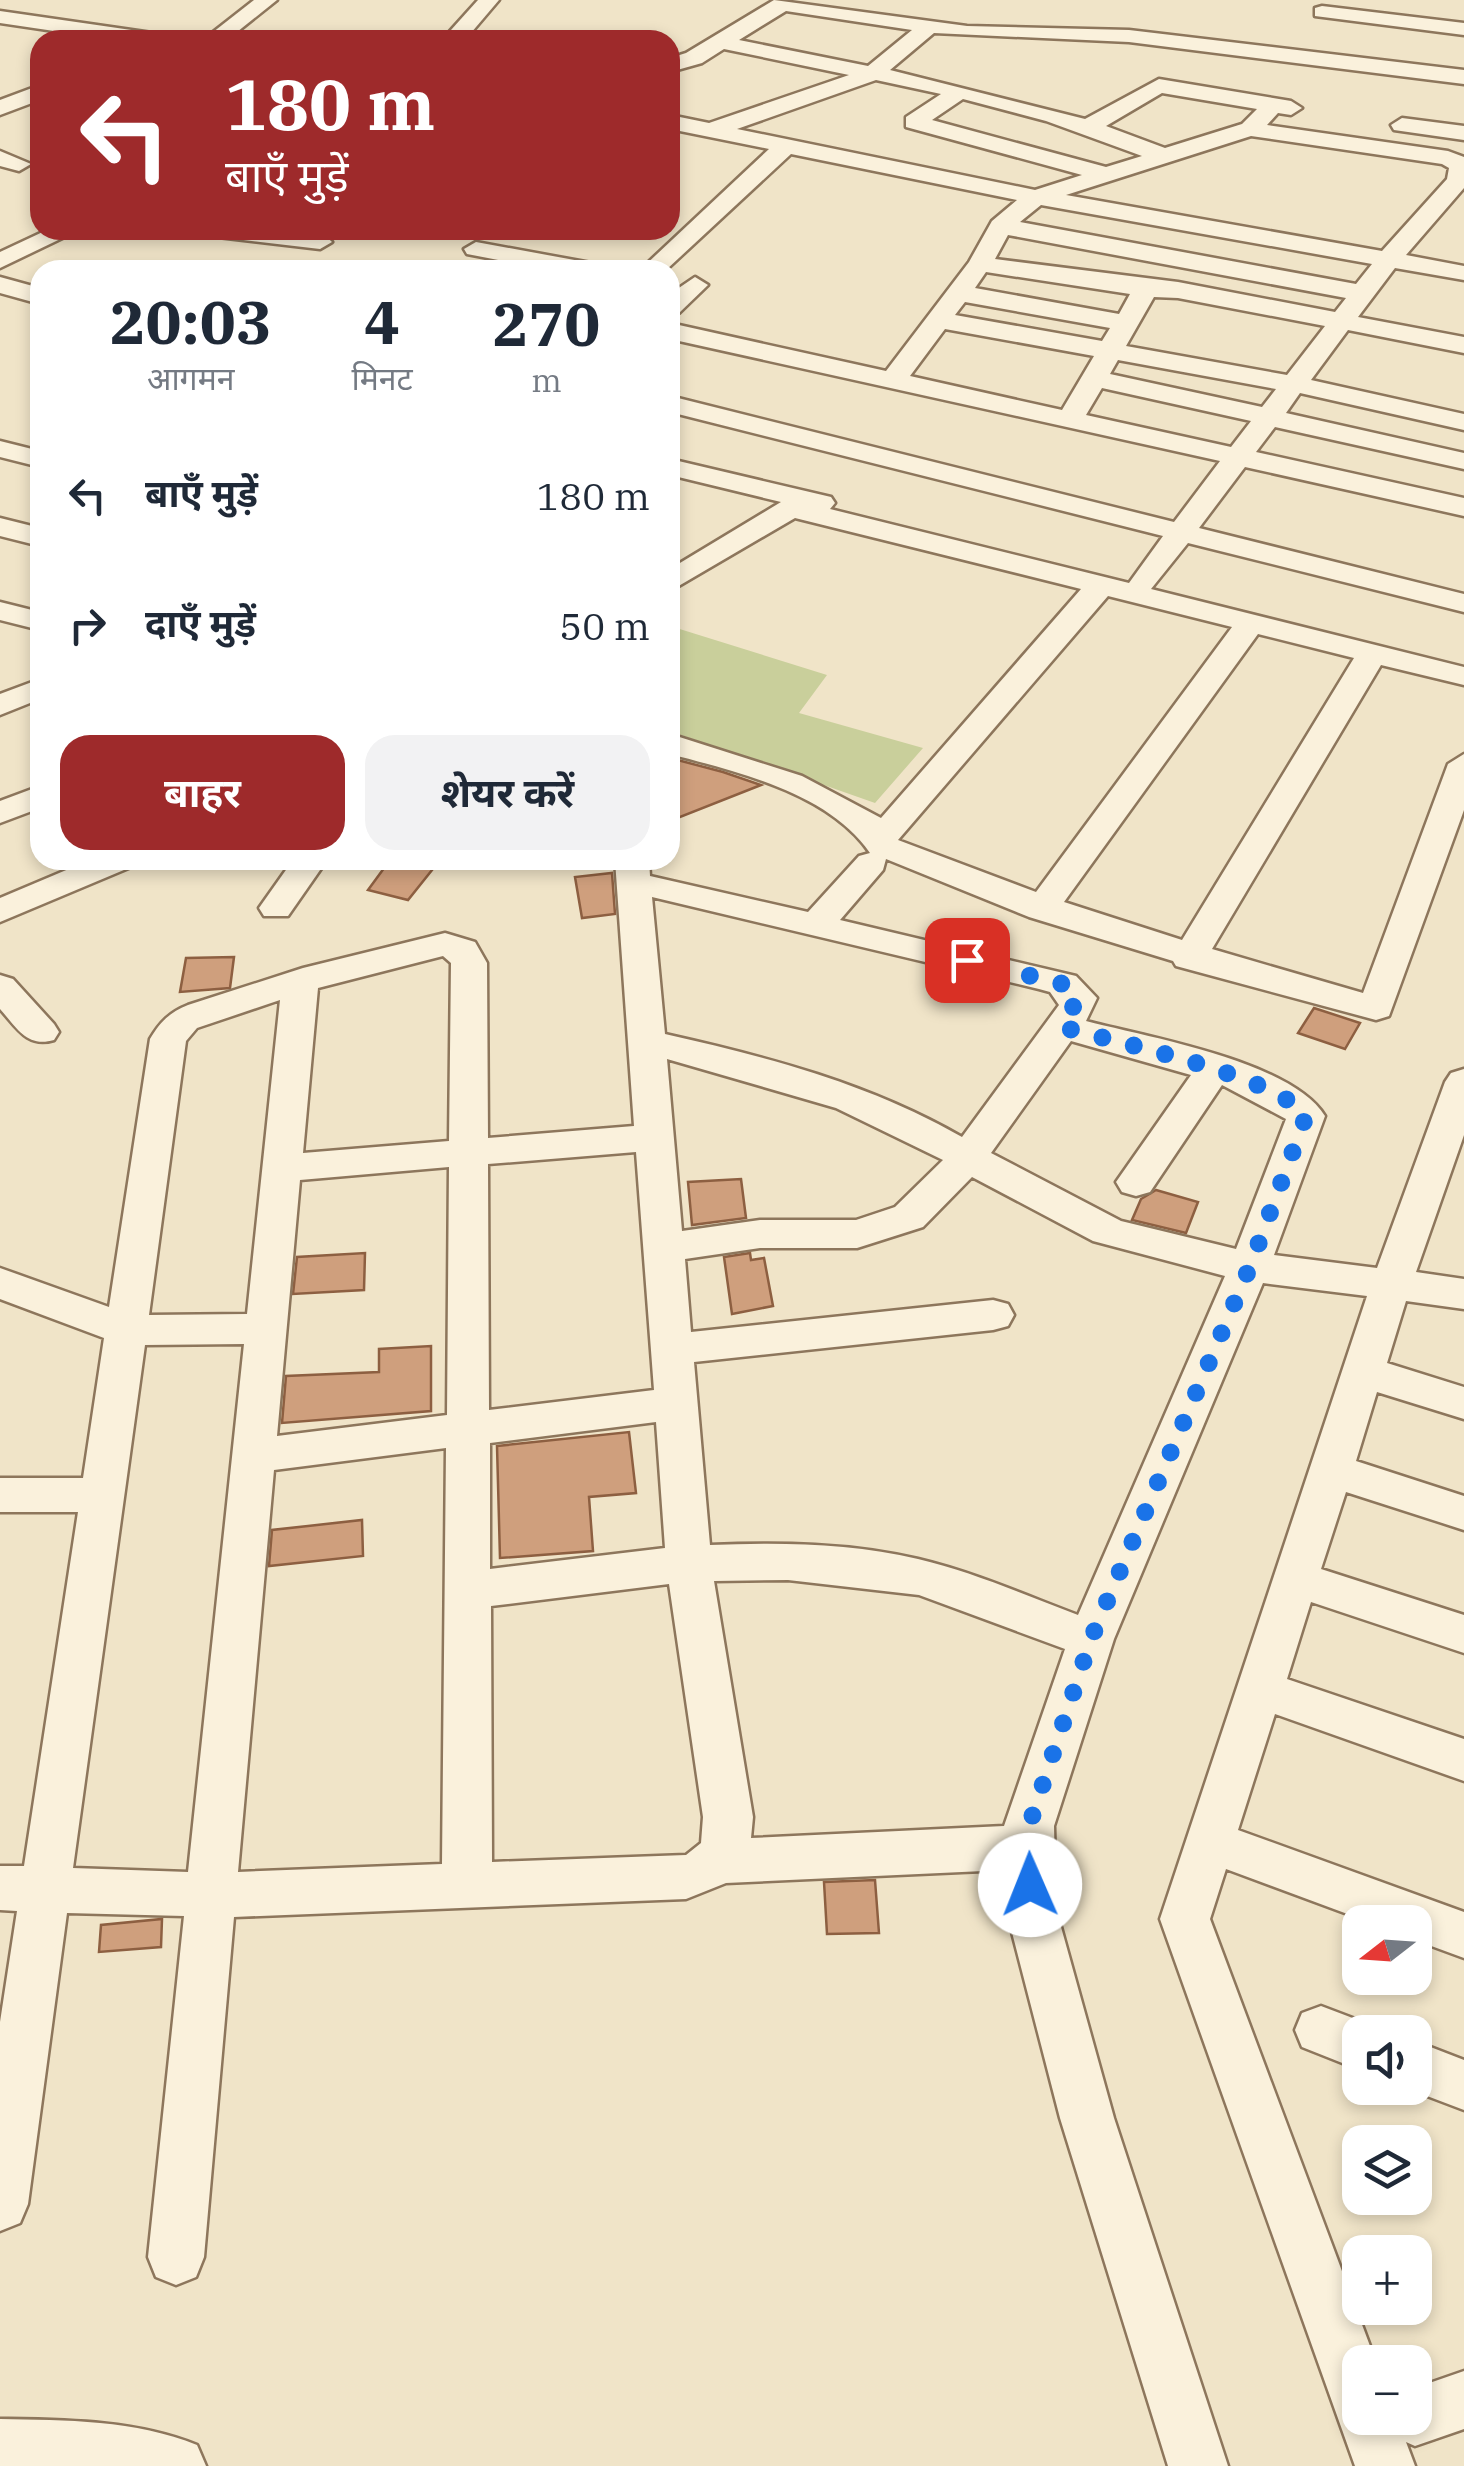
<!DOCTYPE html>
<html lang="hi">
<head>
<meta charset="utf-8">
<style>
  :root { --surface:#fff; --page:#f2f2f3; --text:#1f2937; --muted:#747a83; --accent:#9e2a2b }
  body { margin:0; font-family:"IBM Plex Serif","Noto Sans Devanagari",serif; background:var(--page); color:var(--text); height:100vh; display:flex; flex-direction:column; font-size:38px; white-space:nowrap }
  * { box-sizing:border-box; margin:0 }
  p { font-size:32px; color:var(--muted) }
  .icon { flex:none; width:55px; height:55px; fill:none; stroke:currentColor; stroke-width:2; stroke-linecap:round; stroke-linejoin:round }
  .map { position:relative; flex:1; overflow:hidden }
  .sheet { position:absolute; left:30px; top:260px; width:650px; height:610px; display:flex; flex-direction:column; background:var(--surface); border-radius:30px; box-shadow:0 5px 15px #0003 }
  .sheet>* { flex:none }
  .hud { position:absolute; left:30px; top:30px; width:650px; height:210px; border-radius:30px; box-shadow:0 5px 15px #0003; background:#9e2a2b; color:#fff; overflow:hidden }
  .needle { width:65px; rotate:253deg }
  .controls { position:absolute; left:1342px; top:1905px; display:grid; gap:20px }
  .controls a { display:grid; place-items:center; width:90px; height:90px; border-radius:20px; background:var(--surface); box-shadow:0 5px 15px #0003; font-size:50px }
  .pin { position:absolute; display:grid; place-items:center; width:85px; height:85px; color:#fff; margin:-42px; border-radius:20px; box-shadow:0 5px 15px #0006 }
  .me { position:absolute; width:110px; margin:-55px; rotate:359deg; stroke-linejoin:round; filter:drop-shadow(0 0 8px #0008) }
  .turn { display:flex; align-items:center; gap:35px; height:210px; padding:0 30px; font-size:45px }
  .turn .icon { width:130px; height:130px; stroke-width:2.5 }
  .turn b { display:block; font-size:70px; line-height:85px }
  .eta { display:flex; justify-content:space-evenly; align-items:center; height:170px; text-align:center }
  .eta b { font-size:60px; font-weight:700; line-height:70px }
  .action { display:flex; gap:20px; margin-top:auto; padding:20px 30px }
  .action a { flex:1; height:115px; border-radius:30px; background:var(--accent); color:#fff; font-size:40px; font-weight:700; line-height:115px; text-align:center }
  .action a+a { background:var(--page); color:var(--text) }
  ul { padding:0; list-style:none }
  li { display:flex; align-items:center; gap:30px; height:130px; padding:0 30px }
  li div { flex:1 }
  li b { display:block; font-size:38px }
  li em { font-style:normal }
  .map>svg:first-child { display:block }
</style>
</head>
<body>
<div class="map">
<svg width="1464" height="2466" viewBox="0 0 1464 2466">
  <rect width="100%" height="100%" fill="#f0e4c8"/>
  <!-- green -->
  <path fill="#c9cf9b" d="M670 626 827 675 799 713 923 748 875 803 670 731Z"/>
  <!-- building -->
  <g fill="#cf9f7d" stroke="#8d5f41" stroke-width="2.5">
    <path d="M670 758 723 772 761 785 670 821Z"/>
    <path d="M390 860H440L408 900 368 890Z"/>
    <path d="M612 873 615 914 582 918 575 877Z"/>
    <path d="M234 957 230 988 180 992 186 958Z"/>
    <path d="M1314 1008 1360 1023 1345 1049 1298 1033Z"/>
    <path d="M741 1179 746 1218 692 1225 688 1182Z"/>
    <path d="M1156 1190 1198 1202 1186 1233 1132 1220 1141 1199Z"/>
    <path d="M365 1253 364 1290 293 1294 297 1257Z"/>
    <path d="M750 1253 751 1260 764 1258 773 1306 732 1314 724 1257Z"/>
    <path d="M431 1346V1411L282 1423 286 1376 379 1372V1349Z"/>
    <path d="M629 1432 636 1493 589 1497 593 1551 500 1558 497 1446Z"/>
    <path d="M362 1520 363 1556 269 1566 272 1530Z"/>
    <path d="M875 1880 879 1933 827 1934 824 1882Z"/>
    <path d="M162 1919 161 1947 99 1952 101 1925Z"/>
  </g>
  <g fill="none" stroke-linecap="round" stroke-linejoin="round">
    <defs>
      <g id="minor">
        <path d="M254 0H277L227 40H203Z"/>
        <path d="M478 0H499L465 40H442Z"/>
        <path d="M774 0 967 26 1129 30 1464 70V84L1129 42 934 33 890 70 1085 119 1159 79 1291 101 1302 108 1291 115 1278 113 1267 125 1448 151 1464 157V188L1406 255 1464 266V280L1395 268 1358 317 1464 337V353L1348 330 1311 380 1464 414V430L1300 393 1286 413 1464 453V469L1275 427 1256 452 1464 498V516L1245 467 1199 528 1464 594V612L1188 543 1151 589 1464 667V685L1381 665 1212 949 1363 993 1448 764 1464 754V810L1389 1016 1376 1020 1176 966 1173 961 1029 917 886 859 883 870 840 920 1076 976 1097 998 1086 1021C1147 1037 1291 1061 1325 1116L1274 1255 1377 1268 1445 1082 1451 1073 1464 1069V1135L1416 1272 1464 1279V1309L1406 1301 1387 1363 1464 1387V1419L1377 1392 1356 1461 1464 1496V1530L1346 1492 1321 1569 1464 1615V1653L1311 1602 1287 1679 1464 1739V1781L1275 1714 1238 1830 1464 1912V1958L1415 1940V1922H1369L1226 1869 1210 1919 1376 2362H1360V2418H1415V2388L1464 2371V2429L1415 2446 1406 2442 1415 2466H1355L1160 1919 1367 1296 1263 1283 1114 1639 1054 1826 1056 1909 1114 2118 1228 2466H1168L1060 2118 1006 1909 1005 1870 726 1883 686 1899 234 1917 204 2257 196 2277 176 2285 156 2277 148 2257 184 1916 67 1913 28 2204 20 2223 0 2231V2022L17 1911 0 1910V1866H24L78 1512H0V1478H83L104 1338 0 1299V1268L109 1307 150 1039C160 1022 170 1012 188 1005L303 968 445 933 475 942 487 963 488 1138 634 1126 615 860H649L650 876 808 912 859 856 870 853C829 793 738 772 670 754V734L802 776 881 818 1081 589 795 518 670 591V569L781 502 670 475V459L831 497 835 503 830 509 1129 583 1163 536 670 412V396L1174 522 1220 461 670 339V323L886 371 969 262 992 221 1017 200 791 154 666 270H640L769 149 670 129V115L709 123 849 75 724 49 702 63 670 72V58L686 53ZM786 11 912 30 868 66 739 40ZM876 80 941 94 906 117V127L1082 175 1035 190 737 129ZM1162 93 1257 109 1242 124 1165 148 1106 126ZM963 99 1046 121 1142 156 1106 167 932 120ZM1251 136 1442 164 1449 168 1447 179 1382 251 1066 195ZM1041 205 1372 264 1356 284 1020 222ZM1008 235 1346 298 1335 312 1178 282 995 259ZM986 272 1130 294 1119 314 975 288ZM1154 297 1178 298 1325 326 1287 375 1126 346ZM965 302 1110 328 1102 341 955 315ZM945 329 1094 356 1062 410 910 376ZM1118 360 1276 389 1262 407 1110 374ZM1102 388 1251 421 1231 447 1086 415ZM1108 596 1232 627 1036 892 898 840ZM1258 634 1354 658 1182 940 1064 902ZM652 897 1039 989 1050 992 1059 1005 962 1137C870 1084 768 1057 665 1034ZM443 956 451 963 449 1141 303 1153 318 988ZM280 1000 247 1314 149 1315 186 1041 197 1028ZM1071 1041 1191 1075 1116 1182 1122 1192 1136 1196 1150 1192 1222 1085 1286 1119 1236 1249 1121 1221 991 1153ZM667 1059 836 1108 943 1160 895 1207 856 1220H760L682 1231ZM636 1152 654 1390 489 1410 488 1164ZM449 1167 447 1415 277 1436 300 1180ZM972 1177 1093 1241 1225 1276 1078 1615C1025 1595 973 1572 918 1559 851 1543 779 1542 710 1545L694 1362 993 1330 1008 1326 1014 1315 1008 1304 993 1300 691 1332 685 1259 760 1248H857L923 1227ZM244 1344 188 1872 73 1868 145 1345ZM656 1422 665 1548 490 1569V1443ZM446 1448 442 1864 238 1872 274 1470ZM788 1580 919 1595 1065 1649 1004 1826 751 1838 753 1817 714 1581ZM669 1584 703 1817 701 1843 686 1855 492 1862 491 1606Z"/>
        <path d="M1322 6 1464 23V35L1315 16V8Z"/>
        <path d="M0 11 159 34 170 40H115L0 23Z"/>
        <path d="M40 85V100L0 115V100Z"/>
        <path d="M1402 118 1464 126V140L1394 130 1391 125Z"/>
        <path d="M0 151 31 164 19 171 0 166Z"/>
        <path d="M47 230H79L0 268V252Z"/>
        <path d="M206 230C233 230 315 223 332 242L320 249 218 237Z"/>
        <path d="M476 242 591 263 603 270H550L467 254 464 249Z"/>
        <path d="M0 277 40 288V304L0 293Z"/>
        <path d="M695 277 708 285 679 313 670 316V294Z"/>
        <path d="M0 441 40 451V467L0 457Z"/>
        <path d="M0 518 40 528V546L0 536Z"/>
        <path d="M0 602 40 612V630L0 620Z"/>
        <path d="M40 679V699L0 715V694Z"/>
        <path d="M40 786V808L0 823V801Z"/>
        <path d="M90 860H136L131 867 0 922V898Z"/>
        <path d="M293 860H327L288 916H264L259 908Z"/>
        <path d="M0 975 13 979 54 1024 59 1032 54 1040C27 1048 17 1028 0 1009Z"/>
        <path d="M1321 2006 1379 2028 1381 2032H1360V2070L1302 2047 1295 2030 1302 2013Z"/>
        <path d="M1415 2041 1464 2060V2110L1406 2088H1415Z"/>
        <path d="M0 2419C65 2420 136 2420 197 2445L206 2466H0Z"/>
      </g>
    </defs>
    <!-- minor casing -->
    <use href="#minor" stroke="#8d765c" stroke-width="5"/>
    <!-- minor -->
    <use href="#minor" fill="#faf1dc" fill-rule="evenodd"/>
  </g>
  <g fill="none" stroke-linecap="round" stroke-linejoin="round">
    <!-- route -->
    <path stroke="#1a73e8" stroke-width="18" stroke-dasharray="0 32.4" d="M967 960 1063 984 1078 998 1062 1027C1115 1042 1277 1076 1306 1116L1251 1264 1091 1639 1029 1826 1030 1885"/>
  </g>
</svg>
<div class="controls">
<a><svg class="needle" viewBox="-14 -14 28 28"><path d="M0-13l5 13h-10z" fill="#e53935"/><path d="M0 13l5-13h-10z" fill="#747a83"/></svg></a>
<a><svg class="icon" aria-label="sound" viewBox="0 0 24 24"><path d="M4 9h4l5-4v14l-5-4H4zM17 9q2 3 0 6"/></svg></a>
<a><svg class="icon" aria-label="layers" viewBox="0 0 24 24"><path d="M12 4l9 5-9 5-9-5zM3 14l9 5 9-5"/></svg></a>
<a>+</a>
<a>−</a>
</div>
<div class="pin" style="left:967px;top:960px;background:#d93025"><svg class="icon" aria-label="arrive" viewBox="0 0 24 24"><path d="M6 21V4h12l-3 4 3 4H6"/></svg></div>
<svg class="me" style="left:1030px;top:1885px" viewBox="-20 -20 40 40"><circle r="19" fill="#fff"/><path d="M0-13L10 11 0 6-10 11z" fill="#1a73e8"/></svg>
<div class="hud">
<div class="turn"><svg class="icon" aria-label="left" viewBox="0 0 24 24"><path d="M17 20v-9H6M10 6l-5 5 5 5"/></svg><div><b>180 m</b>बाएँ मुड़ें</div></div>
</div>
<section class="sheet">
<div class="eta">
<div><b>20:03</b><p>आगमन</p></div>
<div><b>4</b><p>मिनट</p></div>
<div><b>270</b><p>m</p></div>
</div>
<ul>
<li><svg class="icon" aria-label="left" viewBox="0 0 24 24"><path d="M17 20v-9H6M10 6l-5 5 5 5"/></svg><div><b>बाएँ मुड़ें</b></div><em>180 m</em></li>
<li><svg class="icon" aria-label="right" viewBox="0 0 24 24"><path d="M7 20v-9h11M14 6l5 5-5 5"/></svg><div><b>दाएँ मुड़ें</b></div><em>50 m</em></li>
</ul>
<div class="action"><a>बाहर</a><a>शेयर करें</a></div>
</section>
</div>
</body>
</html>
